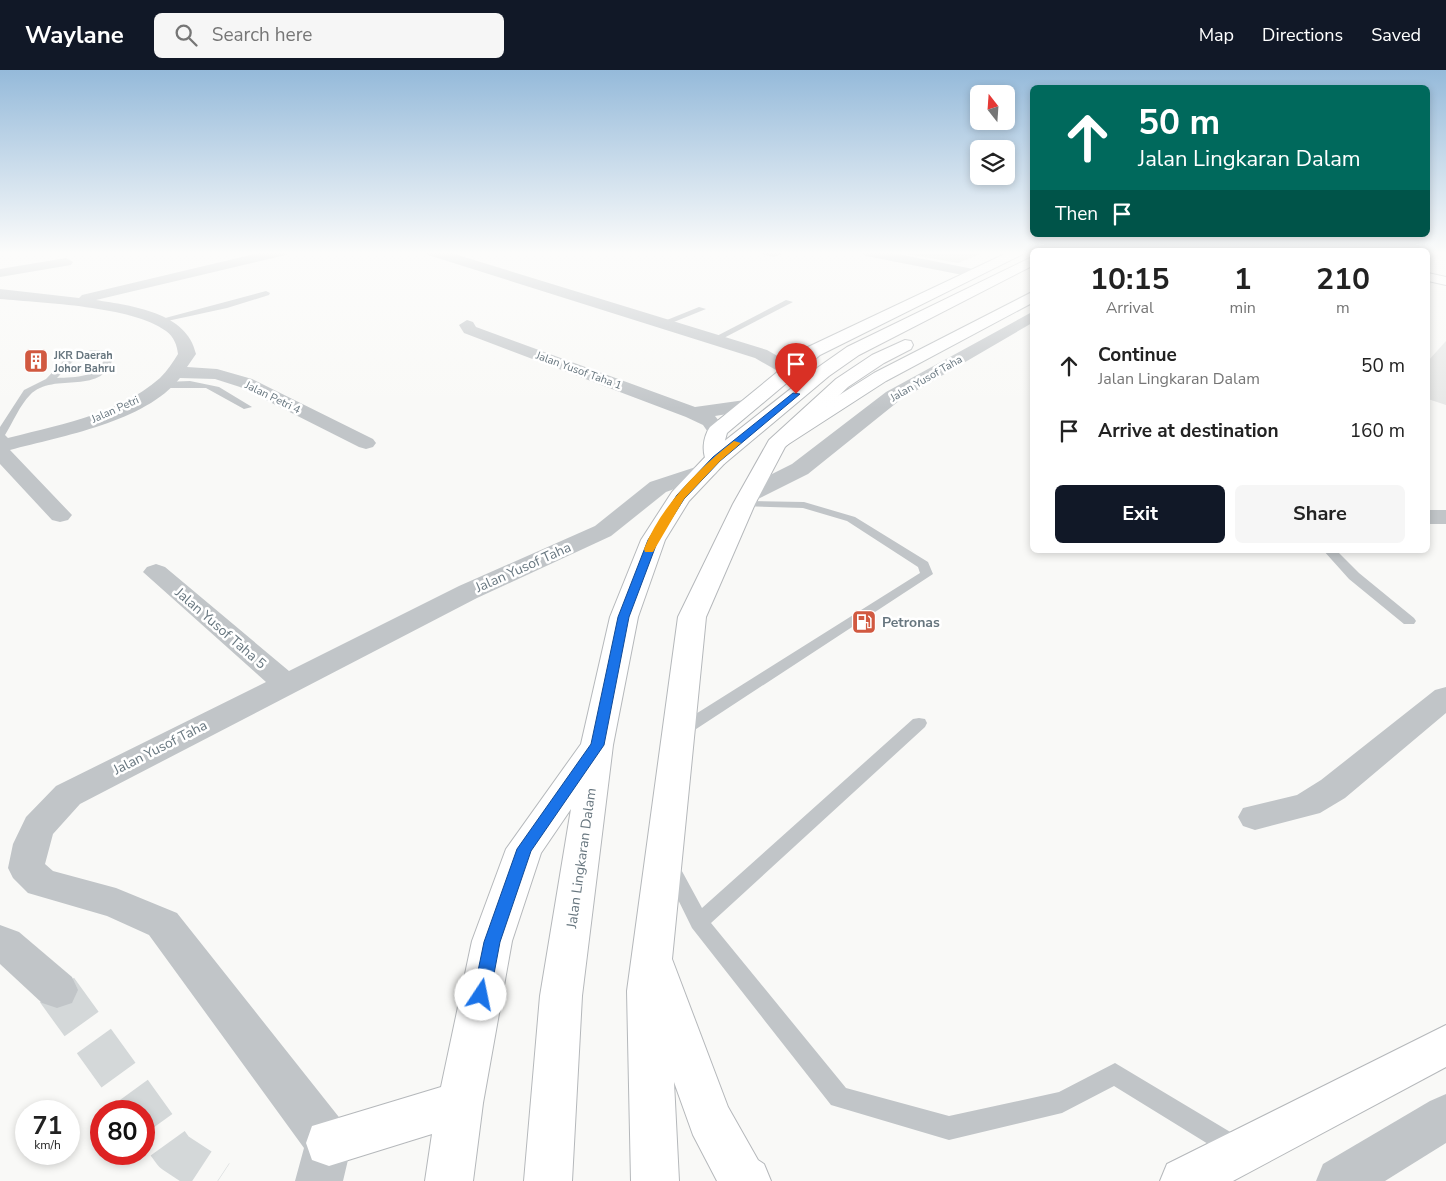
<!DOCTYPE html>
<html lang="en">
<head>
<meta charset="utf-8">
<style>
  :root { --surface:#fff; --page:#f6f6f6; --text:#222; --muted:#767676; --accent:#111827 }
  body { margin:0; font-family:"Nunito Sans",sans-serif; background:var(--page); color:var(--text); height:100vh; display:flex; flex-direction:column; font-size:19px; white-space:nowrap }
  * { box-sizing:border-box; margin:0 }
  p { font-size:16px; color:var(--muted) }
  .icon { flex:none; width:28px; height:28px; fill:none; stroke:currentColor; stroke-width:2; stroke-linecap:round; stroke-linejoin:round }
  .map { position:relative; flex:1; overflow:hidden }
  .sheet { position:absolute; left:1030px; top:178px; width:400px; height:305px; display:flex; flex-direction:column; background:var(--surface); border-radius:8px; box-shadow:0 2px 8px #0003 }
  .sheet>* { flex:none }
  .guide { position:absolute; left:1030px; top:15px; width:400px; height:152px; border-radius:8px; box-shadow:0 2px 8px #0003; background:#00695c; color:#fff; overflow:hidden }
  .needle { width:32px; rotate:343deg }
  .buttons { position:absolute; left:970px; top:15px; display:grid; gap:10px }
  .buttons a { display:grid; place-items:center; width:45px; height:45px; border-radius:8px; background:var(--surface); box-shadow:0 2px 8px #0003; font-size:25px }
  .speed { position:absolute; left:15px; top:1030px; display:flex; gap:10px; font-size:25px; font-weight:700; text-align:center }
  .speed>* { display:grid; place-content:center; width:65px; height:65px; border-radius:50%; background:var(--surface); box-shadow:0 2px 8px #0003; line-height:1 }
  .speed small { font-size:12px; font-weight:400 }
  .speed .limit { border:8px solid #d22; background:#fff; color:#111 }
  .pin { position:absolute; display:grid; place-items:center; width:42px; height:42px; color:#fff; margin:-51px -21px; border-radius:50% 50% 50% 0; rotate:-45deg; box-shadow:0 0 5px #0007 }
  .pin .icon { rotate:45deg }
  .me { position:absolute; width:55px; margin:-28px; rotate:11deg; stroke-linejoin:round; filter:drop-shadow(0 0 4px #0008) }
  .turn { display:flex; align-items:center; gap:18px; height:105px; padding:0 25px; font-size:22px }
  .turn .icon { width:65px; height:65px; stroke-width:2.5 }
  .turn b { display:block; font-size:35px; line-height:42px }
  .then { display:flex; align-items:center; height:48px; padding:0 25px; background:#0003; gap:10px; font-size:19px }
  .eta { display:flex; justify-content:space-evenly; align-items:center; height:85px; text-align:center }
  .eta b { font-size:30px; font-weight:700; line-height:35px }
  .action { display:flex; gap:10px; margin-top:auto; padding:10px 25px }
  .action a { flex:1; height:58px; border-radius:8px; background:var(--accent); color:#fff; font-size:20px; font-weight:700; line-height:58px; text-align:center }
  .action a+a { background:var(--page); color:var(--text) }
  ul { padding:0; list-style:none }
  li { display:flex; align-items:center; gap:15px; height:65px; padding:0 25px }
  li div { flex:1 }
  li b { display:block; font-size:19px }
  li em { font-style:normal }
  header { display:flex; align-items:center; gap:30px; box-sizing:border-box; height:70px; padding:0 25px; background:var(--accent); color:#fff }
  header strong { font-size:24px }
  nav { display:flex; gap:28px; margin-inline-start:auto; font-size:18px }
  .search { width:350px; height:45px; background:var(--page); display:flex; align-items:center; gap:12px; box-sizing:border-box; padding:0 18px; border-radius:8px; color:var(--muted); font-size:19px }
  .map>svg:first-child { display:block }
</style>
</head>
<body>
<header>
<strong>Waylane</strong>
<div class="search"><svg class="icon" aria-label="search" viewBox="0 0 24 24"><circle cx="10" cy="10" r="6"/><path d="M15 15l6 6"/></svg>Search here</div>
<nav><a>Map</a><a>Directions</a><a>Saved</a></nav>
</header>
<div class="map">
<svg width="1446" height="1111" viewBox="0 0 1446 1111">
  <rect width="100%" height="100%" fill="#f9f9f7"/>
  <!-- built -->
  <path fill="#e7e8e7" d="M1446 271V335L1428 329V291Z"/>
  <!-- green -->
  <path fill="#daded7" d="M895 182H985L958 193Z"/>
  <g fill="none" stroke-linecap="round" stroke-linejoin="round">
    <!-- minor-tunnel -->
    <path stroke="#d4d8d9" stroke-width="42" stroke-dasharray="42 21" stroke-linecap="butt" d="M57 920 174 1082 218 1111"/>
    <defs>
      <path id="secondary" d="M1428 203 1446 207V215L1428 211Z"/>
      <g id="primary">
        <path d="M1009 182H1027L820 285 727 363 724 374 727 389 724 394 716 395 708 394C701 383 703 367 710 357L808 277Z"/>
        <path d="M1032 222V233L886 311 787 375 780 377 773 375 770 371 773 367 874 303Z"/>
      </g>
      <g id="trunk">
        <path d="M1032 187V196L859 285 829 306 724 394 689 431 665 470 638 547 613 675 582 926 572 1111H524L540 926 571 739 541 783 512 871 483 1033 473 1111H425L432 1064 329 1096 312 1090 306 1073 312 1056 441 1017 472 871 506 779 581 674 610 547 641 470 672 422 708 384 817 298 847 277Z"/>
        <path d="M905 270 911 271 913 275 911 279 884 293 848 317 785 377 755 434 706 547 672 889 728 1037 758 1090 764 1094 771 1111H717L693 1065 674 1012 679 1111H631L627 921 678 547 733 434 769 370 836 309 872 285Z"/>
        <path d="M1446 955V997L1233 1111H1160L1167 1094Z"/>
      </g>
    </defs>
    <!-- secondary casing -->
    <use href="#secondary" stroke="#b4b9bd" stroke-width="2"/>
    <!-- primary casing -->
    <use href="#primary" stroke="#b5b9bc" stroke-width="2"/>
    <!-- trunk casing -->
    <use href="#trunk" stroke="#b5b8bb" stroke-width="2"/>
    <!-- service -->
    <g fill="#c1c5c8" fill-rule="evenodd">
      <path d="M755 182H786L774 187Z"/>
      <path d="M266 221 270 223 269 225 227 238 158 253 154 251Z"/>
      <path d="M786 230 793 232 718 271 711 269Z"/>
      <path d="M699 237 706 239 664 256 657 254Z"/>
      <path d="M92 280 110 281 114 284C105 329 54 300 30 325 20 335 13 352 5 365L14 374 9 377 0 371V357L24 320 46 309 67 287ZM92 286H105C100 308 75 307 57 308L73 291Z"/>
      <path d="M190 311 219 317 252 337 244 339 206 318H164L159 315 164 312Z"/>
      <path d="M744 431 804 432 855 447 928 492 933 504 687 665H675L673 661 675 657 920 503 918 497 847 451 803 438 740 436 738 434Z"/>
      <path d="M1323 480H1336L1359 503 1414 548 1416 551 1414 554H1404L1349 509Z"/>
      <path d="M919 648 925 649 927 653 925 657 711 853 846 1018 949 1046 1059 1022 1115 993 1242 1069 1246 1077 1242 1085 1234 1089 1226 1085 1114 1016 1062 1043 949 1070 831 1035 692 858 662 797 665 792 671 790 677 792 702 838 913 649Z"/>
    </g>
    <!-- minor -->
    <g fill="#c1c5c8" fill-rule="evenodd">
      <path d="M263 182H288L286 185 96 230C132 236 187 242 196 284L187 297 217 299 252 309 373 369 376 373 373 377 366 379 359 377 240 317 215 309 180 308C145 352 62 366 10 380L72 445 68 450 60 452 52 450 0 394V370C53 356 117 346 160 308 167 301 173 292 178 284 177 275 174 267 166 261 132 236 43 233 0 229V219L79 228 82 225Z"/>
      <path d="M426 182H448L767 280 795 296 798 300 795 304H783L755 288 428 185Z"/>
      <path d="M859 182H888L973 199 980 203 973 207 866 186Z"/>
      <path d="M66 188 73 192 71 195 0 207V199Z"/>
      <path d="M1032 242V253L900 330 808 404 758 429 750 431 742 429 739 424 742 419 792 394 886 322Z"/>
      <path d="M467 250 473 252 476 257 695 337 745 330 752 332 755 336 752 340 715 346 727 361 724 365 717 367 710 365 703 355 686 347 464 263 459 255Z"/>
      <path d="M708 393 716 394 719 399 716 404 666 422 611 466 477 528 80 734 53 764 45 794 53 801 116 818 177 843 346 1056 352 1073 343 1111H295L304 1078 149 865 107 846 28 823 13 808 8 798 13 774 26 747 56 716 266 612 143 502 147 497 156 494 165 497 289 601 459 516 595 456 650 412Z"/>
      <rect x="1428" y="440" width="18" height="14"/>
      <path d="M1446 617V643L1345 728 1320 743 1255 760 1243 756 1238 747 1243 738 1297 725 1321 710 1435 620Z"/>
      <path d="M0 855 19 862 72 907 78 920 72 933 57 938 42 933 0 894Z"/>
      <path d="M1446 1024V1073L1385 1111H1316L1323 1094 1430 1031Z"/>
    </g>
    <!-- secondary -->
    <use href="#secondary" fill="#fff" fill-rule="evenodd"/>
    <!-- primary -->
    <use href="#primary" fill="#fff" fill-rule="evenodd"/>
    <!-- trunk -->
    <use href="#trunk" fill="#fff" fill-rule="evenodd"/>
  </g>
  <!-- sky -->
  <linearGradient id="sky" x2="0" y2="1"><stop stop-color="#95bada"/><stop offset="0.54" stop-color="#fcfcfb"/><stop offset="1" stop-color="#fcfcfb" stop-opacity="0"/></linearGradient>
  <rect width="1446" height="338" fill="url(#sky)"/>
  <!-- route -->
  <path fill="#1a73e8" stroke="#114b97" d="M793 323 800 324 720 391 684 429 658 470 629 547 604 675 531 781 500 872 490 925 487 930 481 933 475 930 473 925 484 872 517 779 591 674 618 547 648 470 677 425 713 387Z"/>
  <!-- slow -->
  <path fill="#f59e0b" d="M734 371 741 373 720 391 684 429 653 482H645L644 479C661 436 698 399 734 371Z"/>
  <!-- icons -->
  <defs>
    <symbol id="building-square" viewBox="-11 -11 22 22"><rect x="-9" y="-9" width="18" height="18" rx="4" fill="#d15940" stroke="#fff"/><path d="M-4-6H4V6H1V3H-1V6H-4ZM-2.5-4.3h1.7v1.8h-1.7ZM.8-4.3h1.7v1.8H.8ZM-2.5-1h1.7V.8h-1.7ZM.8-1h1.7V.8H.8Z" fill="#fff"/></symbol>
    <symbol id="fuel-square" viewBox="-11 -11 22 22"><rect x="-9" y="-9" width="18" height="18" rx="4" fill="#d15940" stroke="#fff"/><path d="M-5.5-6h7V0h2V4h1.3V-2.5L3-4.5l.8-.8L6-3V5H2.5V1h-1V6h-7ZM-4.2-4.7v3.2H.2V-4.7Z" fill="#fff"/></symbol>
  </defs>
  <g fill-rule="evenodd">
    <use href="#building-square" x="22" y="277" width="28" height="28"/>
    <use href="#fuel-square" x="850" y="538" width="28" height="28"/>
  </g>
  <g text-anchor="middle" stroke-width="5" stroke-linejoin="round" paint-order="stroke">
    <!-- far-poi labels -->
    <g font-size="11" font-weight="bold" fill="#67767f" stroke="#fff" text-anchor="start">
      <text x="54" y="289">JKR Daerah<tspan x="54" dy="13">Johor Bahru</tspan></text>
    </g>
    <!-- far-street labels -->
    <g font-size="11" fill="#67767f" stroke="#fff">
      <text transform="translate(579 300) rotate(20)" y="4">Jalan Yusof Taha 1</text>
      <text transform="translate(926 308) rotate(-30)" y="4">Jalan Yusof Taha</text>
      <text transform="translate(273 327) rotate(26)" y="4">Jalan Petri 4</text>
      <text transform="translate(115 339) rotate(-24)" y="4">Jalan Petri</text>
    </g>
    <!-- street labels -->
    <g font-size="14" fill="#67767f" stroke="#fff">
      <text transform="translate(523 497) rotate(-24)" y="5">Jalan Yusof Taha</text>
      <text transform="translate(221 558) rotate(41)" y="5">Jalan Yusof Taha 5</text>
      <text transform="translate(160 677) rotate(-27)" y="5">Jalan Yusof Taha</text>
      <text transform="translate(581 788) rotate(-82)" y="5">Jalan Lingkaran Dalam</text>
    </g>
    <!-- poi labels -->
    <g font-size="14" font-weight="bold" fill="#67767f" stroke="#fff" text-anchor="start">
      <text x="882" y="557">Petronas</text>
    </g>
  </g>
</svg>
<div class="buttons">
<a><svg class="needle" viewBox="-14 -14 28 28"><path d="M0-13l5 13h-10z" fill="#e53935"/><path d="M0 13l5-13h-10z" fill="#767676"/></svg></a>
<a><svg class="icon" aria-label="layers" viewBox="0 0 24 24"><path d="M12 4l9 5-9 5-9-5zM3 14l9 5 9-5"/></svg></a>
</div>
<div class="speed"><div>71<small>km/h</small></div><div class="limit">80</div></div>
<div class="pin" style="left:796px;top:324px;background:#d93025"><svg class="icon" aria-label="arrive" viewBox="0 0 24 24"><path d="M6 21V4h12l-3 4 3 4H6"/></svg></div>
<svg class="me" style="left:481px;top:925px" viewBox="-20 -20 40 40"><circle r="19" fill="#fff"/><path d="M0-13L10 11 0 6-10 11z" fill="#1a73e8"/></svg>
<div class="guide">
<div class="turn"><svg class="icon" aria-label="ahead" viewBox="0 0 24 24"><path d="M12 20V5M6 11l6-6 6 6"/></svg><div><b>50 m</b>Jalan Lingkaran Dalam</div></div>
<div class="then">Then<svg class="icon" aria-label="arrive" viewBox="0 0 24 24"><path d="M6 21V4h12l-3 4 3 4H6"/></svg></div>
</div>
<section class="sheet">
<div class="eta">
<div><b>10:15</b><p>Arrival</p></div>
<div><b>1</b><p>min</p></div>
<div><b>210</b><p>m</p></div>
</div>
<ul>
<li><svg class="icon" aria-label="ahead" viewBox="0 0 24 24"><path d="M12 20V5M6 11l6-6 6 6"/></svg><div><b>Continue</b><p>Jalan Lingkaran Dalam</p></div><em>50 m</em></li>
<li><svg class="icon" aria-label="arrive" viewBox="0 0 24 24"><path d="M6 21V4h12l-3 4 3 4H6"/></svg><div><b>Arrive at destination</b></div><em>160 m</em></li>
</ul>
<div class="action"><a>Exit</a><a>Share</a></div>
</section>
</div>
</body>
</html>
